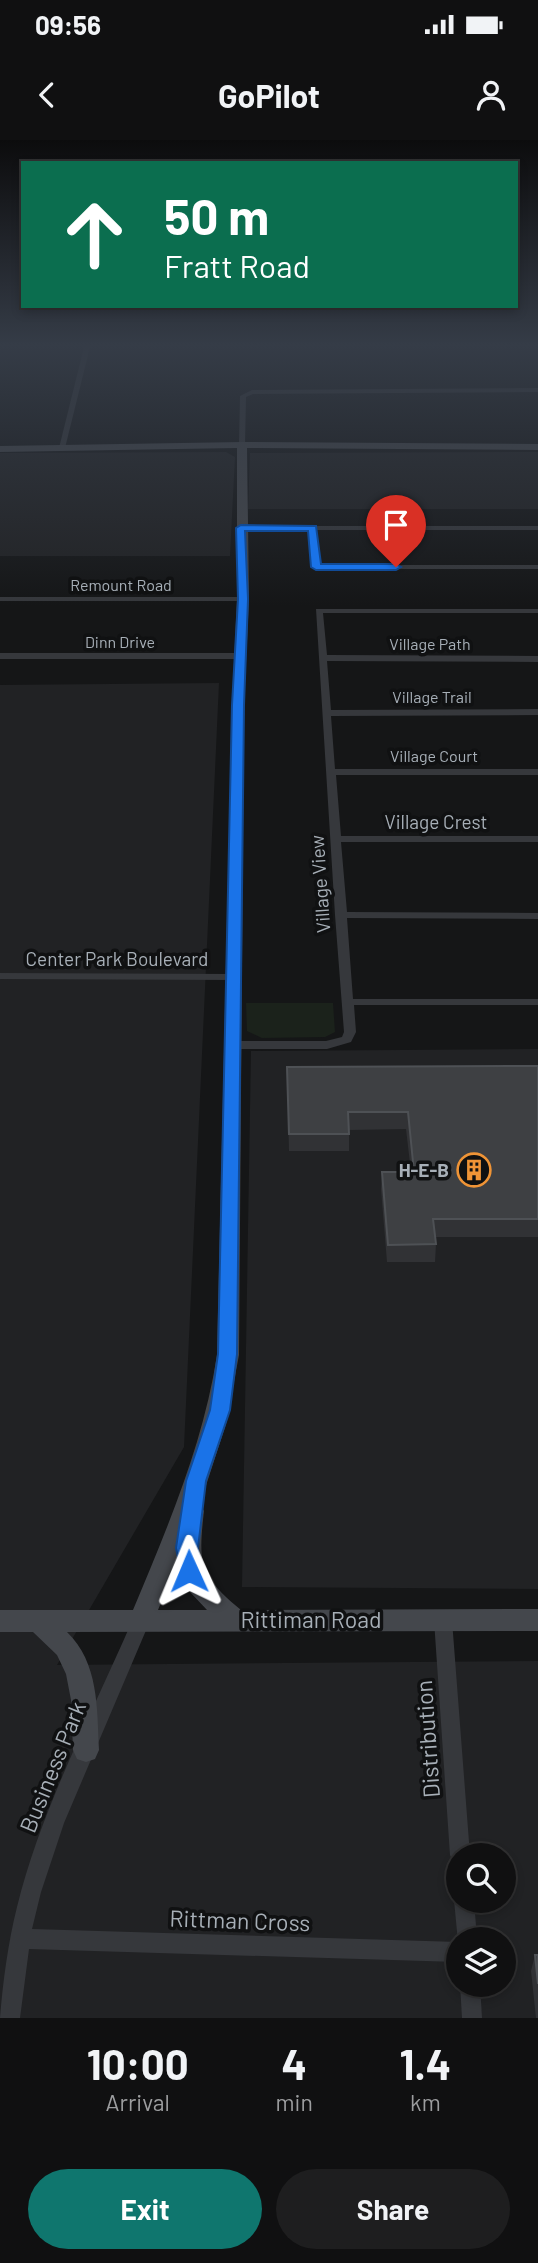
<!DOCTYPE html>
<html lang="en">
<head>
<meta charset="utf-8">
<style>
  :root { --surface:#101011; --page:#1e1e1f; --text:#f1f3f6; --muted:#9c9d9f; --line:#303031; --accent:#0f766e }
  body { margin:0; font-family:Barlow,sans-serif; background:var(--page); color:var(--text); height:100vh; display:flex; flex-direction:column; font-size:26px; white-space:nowrap }
  * { box-sizing:border-box; margin:0 }
  p { font-size:23px; color:var(--muted) }
  .icon { flex:none; width:38px; height:38px; fill:none; stroke:currentColor; stroke-width:2; stroke-linecap:round; stroke-linejoin:round }
  .map { position:relative; height:1878px; overflow:hidden }
  .panel { display:flex; flex-direction:column; background:var(--surface); flex:1 }
  .panel>* { flex:none }
  .banner { position:absolute; left:21px; top:21px; width:497px; height:147px; border-radius:0px; box-shadow:0 4px 10px #0003,0 0 0 2px var(--line); background:#0b6e4f; color:#fff; overflow:hidden }
  .tools { position:absolute; left:446px; top:1703px; display:grid; gap:14px }
  .tools a { display:grid; place-items:center; width:70px; height:70px; border-radius:50%; background:var(--surface); box-shadow:0 4px 10px #0003,0 0 0 2px var(--line); font-size:35px }
  .pin { position:absolute; display:grid; place-items:center; width:60px; height:60px; color:#fff; margin:-72px -30px; border-radius:50% 50% 50% 0; rotate:-45deg; box-shadow:0 0 7px #0007 }
  .pin .icon { rotate:45deg }
  .me { position:absolute; width:77px; margin:-38px; rotate:359deg; stroke-linejoin:round; filter:drop-shadow(0 0 5px #0008) }
  .turn { display:flex; align-items:center; gap:24px; height:147px; padding:0 28px; font-size:32px }
  .turn .icon { width:91px; height:91px; stroke-width:2.5 }
  .turn b { display:block; font-size:49px; line-height:60px }
  .eta { display:flex; justify-content:space-evenly; align-items:center; height:119px; text-align:center }
  .eta b { font-size:42px; font-weight:700; line-height:49px }
  .cta { display:flex; gap:14px; margin-top:auto; padding:14px 28px }
  .cta a { flex:1; height:80px; border-radius:42px; background:var(--accent); color:#fff; font-size:28px; font-weight:700; line-height:80px; text-align:center }
  .cta a+a { background:var(--page); color:var(--text) }
  .status { display:flex; justify-content:space-between; align-items:center; height:49px; padding:0 35px; background:var(--surface); direction:ltr }
  .status svg { height:19px; fill:currentColor }
  header { display:flex; justify-content:space-between; align-items:center; height:91px; padding:0 28px; background:var(--surface); font-size:32px; font-weight:700 }
  .map>svg:first-child { display:block }
</style>
</head>
<body>
<div class="status"><b>09:56</b><svg viewBox="0 0 49 12"><path d="M0 12V9h3v3zM5 12V6h3v6zM10 12V3h3v9zM15 12V0h3v12zM26 1h20v11H26zM47 4h2v5h-2z"/></svg></div>
<header><svg class="icon" aria-label="back" viewBox="0 0 24 24"><path d="M15 5l-7 7 7 7"/></svg>GoPilot<svg class="icon" aria-label="person" viewBox="0 0 24 24"><circle cx="12" cy="8" r="4"/><path d="M4 21q1-7 8-7t8 7"/></svg></header>
<div class="map">
<svg width="538" height="1878" viewBox="0 0 538 1878">
  <rect width="100%" height="100%" fill="#151617"/>
  <!-- built -->
  <g fill="#212224" fill-rule="evenodd">
    <path d="M226 312 235 317 230 416H0V313Z"/>
    <path d="M538 312V369H248L250 313Z"/>
    <path d="M219 543 184 1307 57 1525 538 1521V1878H0V545ZM458 1715H504V1760H458ZM458 1799H504V1844H458Z"/>
    <path d="M538 909V1449L242 1447 251 911Z"/>
  </g>
  <!-- green -->
  <path fill="#1b221b" d="M246 863H333L335 892 325 897 262 898 247 891Z"/>
  <g fill="none" stroke-linecap="round" stroke-linejoin="round">
    <!-- street -->
    <g fill="#36383c" fill-rule="evenodd">
      <path d="M85 203H91L65 308 62 310 59 308Z"/>
      <path d="M538 248V252L253 254 246 257 245 305 242 307 239 305 240 256 252 250Z"/>
      <path d="M238 386H538V390H317L320 425H538V429H316L312 427 310 390H238Z"/>
      <path d="M0 457H243L247 459 243 461H0Z"/>
      <path d="M316 469H538V473H323L327 515 538 516V522L327 521 331 570 538 569V575L331 576 335 629H538V635H336L341 696H538V702H341L347 772 538 773V779L347 778 353 859H538V865H354L356 892 351 902 327 909H233L227 905 233 901H326L342 897 344 892 335 775Z"/>
      <path d="M0 513H240L244 516 240 519H0Z"/>
      <path d="M0 833 234 834 240 837 234 840 0 839Z"/>
      <path d="M443 1472 449 1475 452 1480 470 1715H458V1724L453 1722 450 1715 434 1480 437 1475Z"/>
      <path d="M141 1473 147 1476 150 1481 64 1683 41 1752 32 1789 458 1802 454 1760 458 1752V1760H474L477 1799H458V1822L29 1809 20 1878H0C3 1841 8 1803 17 1767 41 1669 92 1574 132 1481L135 1476Z"/>
      <path d="M460 1844H480L482 1878H462Z"/>
    </g>
    <!-- secondary -->
    <path fill="#44474c" fill-rule="evenodd" d="M242 302 538 304V310L247 308 249 459 244 565 239 1215 226 1284 200 1364 204 1371C198 1424 199 1435 241 1470L538 1469V1491L67 1492C99 1523 97 1568 99 1610L95 1619 86 1622 77 1619 73 1610 71 1560 66 1534 57 1515 33 1492H0V1470H133C168 1386 203 1305 217 1215L232 565 237 459V308L0 312V306ZM178 1421 190 1452 207 1470H158Z"/>
  </g>
  <!-- wall -->
  <g fill="#313235">
    <path d="M538 926V1097H435L436 1104 435 1122H387L381 1049 382 1032H411L406 989 349 990V1011H289L287 927Z"/>
    <path d="M535 1815H538V1878H536L531 1831Z"/>
  </g>
  <!-- building -->
  <g fill="#3e4043" stroke="#4e5155" stroke-width="2">
    <path d="M538 926V1079H433L436 1104 388 1105 382 1032H414L408 972H348L349 994H289L287 927Z"/>
    <path d="M535 1815H538V1844Z"/>
  </g>
  <!-- sky -->
  <linearGradient id="sky" x2="0" y2="1"><stop stop-color="#0c0c0d"/><stop offset="0.44" stop-color="#353c47"/><stop offset="1" stop-color="#353c47" stop-opacity="0"/></linearGradient>
  <rect width="538" height="466" fill="url(#sky)"/>
  <!-- route -->
  <path fill="#1a73e8" stroke="#114b97" stroke-width="2" d="M241 385 316 386 321 424H396L401 427 396 430H316L311 427 308 391H245L248 459 244 565 237 1214 230 1270 206 1341 198 1408 200 1431 197 1437 189 1440 182 1437 176 1408 186 1341 210 1270 218 1214 232 565 238 459 236 388Z"/>
  <!-- icons -->
  <defs>
    <symbol id="building-ring" viewBox="-11 -11 22 22"><circle r="9.5" fill="#101112" stroke="#ef9436" stroke-width="1.5"/><path d="M-4-6H4V6H1V3H-1V6H-4ZM-2.5-4.3h1.7v1.8h-1.7ZM.8-4.3h1.7v1.8H.8ZM-2.5-1h1.7V.8h-1.7ZM.8-1h1.7V.8H.8Z" fill="#ef9436"/></symbol>
  </defs>
  <g fill-rule="evenodd">
    <use href="#building-ring" x="455" y="1011" width="38" height="38"/>
  </g>
  <g text-anchor="middle" stroke-width="7" stroke-linejoin="round" paint-order="stroke">
    <!-- far-street labels -->
    <g font-size="16" fill="#a7afb7" stroke="#101112">
      <text x="121" y="451">Remount Road</text>
      <text x="120" y="508">Dinn Drive</text>
      <text x="430" y="510">Village Path</text>
      <text x="432" y="563">Village Trail</text>
      <text x="434" y="622">Village Court</text>
    </g>
    <!-- street labels -->
    <g font-size="19" fill="#a7afb7" stroke="#101112">
      <text x="436" y="689">Village Crest</text>
      <text transform="translate(320 744) rotate(-94)" y="7">Village View</text>
      <text x="117" y="826">Center Park Boulevard</text>
    </g>
    <!-- poi labels -->
    <g font-size="19" font-weight="bold" fill="#a7afb7" stroke="#101112" text-anchor="end">
      <text x="449" y="1037">H-E-B</text>
    </g>
    <!-- near-street labels -->
    <g font-size="23" fill="#a7afb7" stroke="#101112">
      <text x="311" y="1488">Rittiman Road</text>
      <text transform="translate(428 1599) rotate(-94)" y="8">Distribution</text>
      <text transform="translate(53 1627) rotate(-68)" y="8">Business Park</text>
      <text transform="translate(240 1781) rotate(2)" y="8">Rittman Cross</text>
    </g>
  </g>
</svg>
<div class="tools">
<a><svg class="icon" aria-label="search" viewBox="0 0 24 24"><circle cx="10" cy="10" r="6"/><path d="M15 15l6 6"/></svg></a>
<a><svg class="icon" aria-label="layers" viewBox="0 0 24 24"><path d="M12 4l9 5-9 5-9-5zM3 14l9 5 9-5"/></svg></a>
</div>
<div class="pin" style="left:396px;top:427px;background:#d93025"><svg class="icon" aria-label="arrive" viewBox="0 0 24 24"><path d="M6 21V4h12l-3 4 3 4H6"/></svg></div>
<svg class="me" style="left:189px;top:1431px" viewBox="-20 -20 40 40"><path d="M0-17L14 15 0 8-14 15z" fill="#1a73e8" stroke="#fff" stroke-width="4"/></svg>
<div class="banner">
<div class="turn"><svg class="icon" aria-label="ahead" viewBox="0 0 24 24"><path d="M12 20V5M6 11l6-6 6 6"/></svg><div><b>50 m</b>Fratt Road</div></div>
</div>
</div>
<section class="panel">
<div class="eta">
<div><b>10:00</b><p>Arrival</p></div>
<div><b>4</b><p>min</p></div>
<div><b>1.4</b><p>km</p></div>
</div>
<div class="cta"><a>Exit</a><a>Share</a></div>
</section>
</body>
</html>
